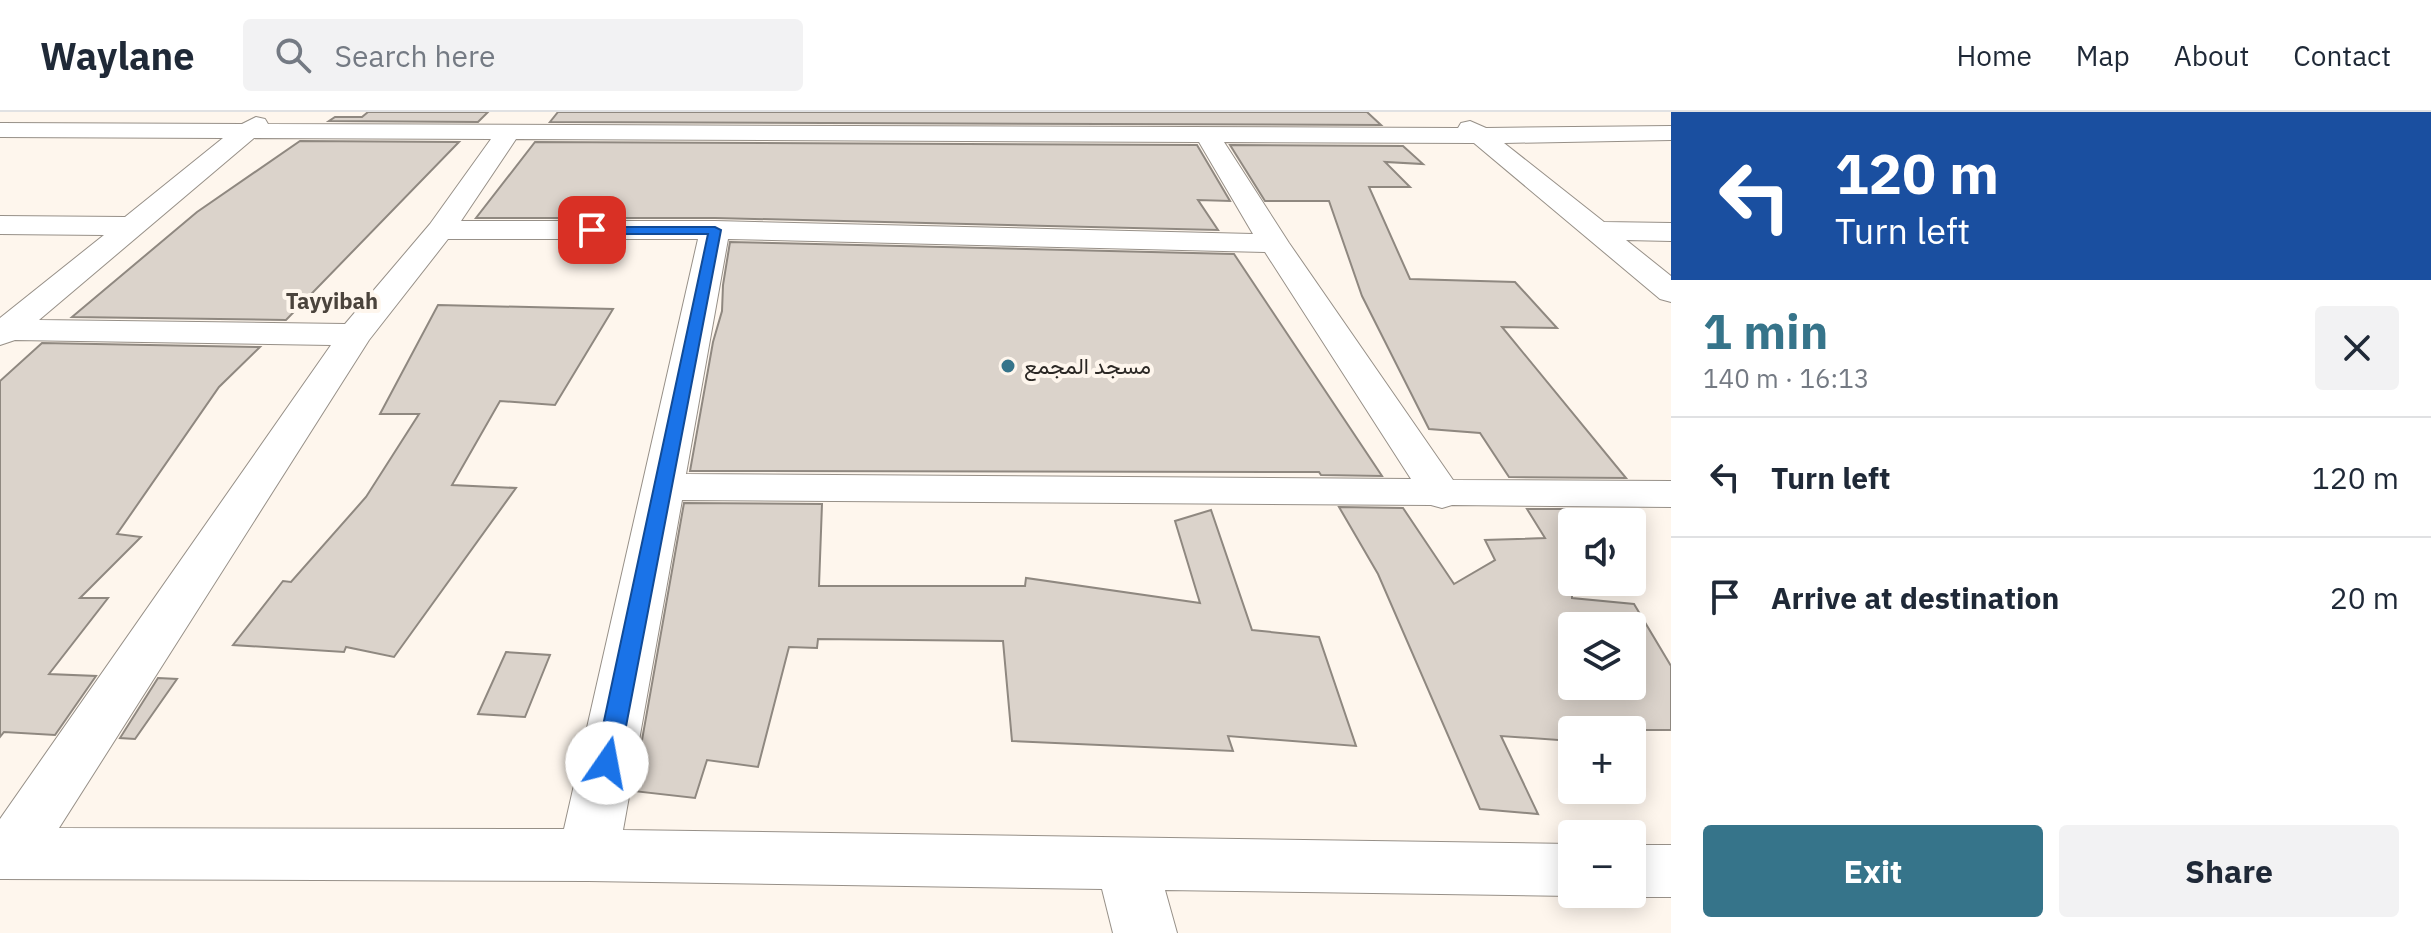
<!DOCTYPE html>
<html lang="en">
<head>
<meta charset="utf-8">
<style>
  :root { --surface:#fff; --page:#f2f2f3; --text:#1f2937; --muted:#747a83; --line:#e0e1e3; --accent:#36748a }
  body { margin:0; font-family:"IBM Plex Sans",Vazirmatn,sans-serif; background:var(--page); color:var(--text); height:100vh; display:flex; flex-direction:column; font-size:30px; white-space:nowrap }
  * { box-sizing:border-box; margin:0 }
  p { font-size:26px; color:var(--muted) }
  .icon { flex:none; width:44px; height:44px; fill:none; stroke:currentColor; stroke-width:2; stroke-linecap:round; stroke-linejoin:round }
  .map { position:relative; flex:1; overflow:hidden }
  .sheet { display:flex; flex-direction:column; background:var(--surface); width:760px }
  .sheet>* { flex:none }
  .top-card { background:#1a4fa0; color:#fff; overflow:hidden }
  .controls { position:absolute; left:1558px; top:396px; display:grid; gap:16px }
  .controls a { display:grid; place-items:center; width:88px; height:88px; border-radius:8px; background:var(--surface); box-shadow:0 4px 20px #0003; font-size:40px }
  .pin { position:absolute; display:grid; place-items:center; width:68px; height:68px; color:#fff; margin:-34px; border-radius:16px; box-shadow:0 4px 12px #0006 }
  .me { position:absolute; width:88px; margin:-44px; rotate:12deg; stroke-linejoin:round; filter:drop-shadow(0 0 6px #0008) }
  .turn { display:flex; align-items:center; gap:28px; height:168px; padding:0 32px; font-size:36px }
  .turn .icon { width:104px; height:104px; stroke-width:2.5 }
  .turn b { display:block; font-size:56px; line-height:68px }
  .round { display:grid; place-items:center; flex:none; width:84px; height:84px; border-radius:8px; background:var(--page) }
  .headline { display:flex; align-items:center; justify-content:space-between; height:136px; padding:0 32px }
  h1 { font-size:48px; font-weight:700; line-height:60px; color:var(--accent) }
  .action { display:flex; gap:16px; margin-top:auto; padding:16px 32px }
  .action a { flex:1; height:92px; border-radius:8px; background:var(--accent); color:#fff; font-size:32px; font-weight:700; line-height:92px; text-align:center }
  .action a+a { background:var(--page); color:var(--text) }
  ul { padding:0; list-style:none }
  li { display:flex; align-items:center; gap:24px; height:120px; padding:0 32px; border-top:2px solid var(--line) }
  li div { flex:1 }
  li b { display:block; font-size:30px }
  li em { font-style:normal }
  header { display:flex; align-items:center; gap:48px; box-sizing:border-box; height:112px; padding:0 40px; background:var(--surface); border-bottom:2px solid var(--line) }
  header strong { font-size:38px }
  nav { display:flex; gap:44px; margin-inline-start:auto; font-size:28px }
  .search { width:560px; height:72px; background:var(--page); display:flex; align-items:center; gap:20px; box-sizing:border-box; padding:0 28px; border-radius:8px; color:var(--muted); font-size:30px }
  main { display:flex; flex:1; min-height:0 }
  .map>svg:first-child { display:block }
</style>
</head>
<body>
<header>
<strong>Waylane</strong>
<div class="search"><svg class="icon" aria-label="search" viewBox="0 0 24 24"><circle cx="10" cy="10" r="6"/><path d="M15 15l6 6"/></svg>Search here</div>
<nav><a>Home</a><a>Map</a><a>About</a><a>Contact</a></nav>
</header>
<main>
<div class="map">
<svg width="1671" height="821" viewBox="0 0 1671 821">
  <rect width="100%" height="100%" fill="#fef6ed"/>
  <!-- building -->
  <g fill="#dbd3cb" stroke="#8f8880" stroke-width="2" fill-rule="evenodd">
    <path d="M368 0H488L478 10 329 9 335 5H362Z"/>
    <path d="M558 0H1367L1381 13 550 10Z"/>
    <path d="M300 29 459 30 286 208 72 205 197 100Z"/>
    <path d="M535 30 1197 33 1230 89 1198 88 1218 118 715 106H476Z"/>
    <path d="M1230 33 1403 34 1423 52 1385 50 1410 75H1369L1410 167 1515 170 1557 216 1502 215 1626 366 1509 365 1480 321 1429 317 1362 184 1329 89H1265Z"/>
    <path d="M730 130 1234 142 1382 364 1321 363 1319 360 690 359 713 230 722 199 723 173Z"/>
    <path d="M438 193 613 197 555 293 500 289 452 373 516 376 394 545 346 535 344 540 233 533 283 469 291 470 366 385 419 302H380Z"/>
    <path d="M42 231 260 235 219 275 117 422 141 425 80 486H108L49 562 96 564 55 623 4 620 0 625V269Z"/>
    <path d="M684 391 822 392 819 474H1025L1026 466 1200 491 1175 409 1211 398 1252 518 1319 525 1356 634 1228 624 1233 639 1012 629 1003 529 818 527 817 536 789 535 758 655 707 648 695 686 633 679Z"/>
    <path d="M1339 395 1403 396 1454 472 1495 448 1485 428 1545 426 1527 397H1572V486L1634 492 1671 554V618H1572V629L1501 624 1538 702 1480 697 1378 462ZM1572 514H1632V574H1572Z"/>
    <path d="M506 540 550 543 525 605 478 602Z"/>
    <path d="M158 566 177 567 135 627 120 626Z"/>
  </g>
  <g fill="none" stroke-linecap="round" stroke-linejoin="round">
    <defs>
      <g id="minor">
        <path d="M256 5 265 7 268 12 1458 16 1461 11 1470 9 1486 16 1671 14V28L1504 31 1604 110 1671 111V129L1626 128 1671 164V190L1660 187 1474 31 1224 30 1289 131 1453 368 1671 369V395L1452 393 1442 396 1431 393 682 388 623 718 1572 732V782H1578L1572 784 1165 778 1177 821H1113L1102 777 588 769 0 767V707L331 233 15 228 0 233V206L104 123 0 122V104L125 105 223 26 0 25V11L242 12ZM254 26 491 27 430 112 345 212 39 208ZM516 27 1199 30 1253 122 715 109H461ZM448 127H698L564 717 59 716 369 228ZM728 127 1265 140 1411 367 686 362Z"/>
        <path d="M1632 733H1671V785H1632L1623 782H1632Z"/>
      </g>
    </defs>
    <!-- minor casing -->
    <use href="#minor" stroke="#979088" stroke-width="2"/>
    <!-- minor -->
    <use href="#minor" fill="#fff" fill-rule="evenodd"/>
  </g>
  <!-- route -->
  <path fill="#1a73e8" stroke="#114b97" stroke-width="2" d="M588 115H715L721 118 619 651 615 658 607 660 599 658 595 651 708 122H592L588 121Z"/>
  <!-- markers -->
  <circle fill="#36748a" stroke="#fef6ed" stroke-width="3" cx="1008" cy="254" r="8"/>
  <g text-anchor="middle" stroke-width="8" stroke-linejoin="round" paint-order="stroke">
    <!-- far-quarter labels -->
    <g font-size="22" font-weight="bold" fill="#4a433c" stroke="#fef6ed">
      <text x="332" y="197">Tayyibah</text>
    </g>
    <!-- poi labels -->
    <g font-size="22" fill="#2a2724" stroke="#fef6ed" text-anchor="start">
      <text x="1024" y="262">مسجد المجمع</text>
    </g>
  </g>
</svg>
<div class="controls">
<a><svg class="icon" aria-label="sound" viewBox="0 0 24 24"><path d="M4 9h4l5-4v14l-5-4H4zM17 9q2 3 0 6"/></svg></a>
<a><svg class="icon" aria-label="layers" viewBox="0 0 24 24"><path d="M12 4l9 5-9 5-9-5zM3 14l9 5 9-5"/></svg></a>
<a>+</a>
<a>−</a>
</div>
<div class="pin" style="left:592px;top:118px;background:#d93025"><svg class="icon" aria-label="arrive" viewBox="0 0 24 24"><path d="M6 21V4h12l-3 4 3 4H6"/></svg></div>
<svg class="me" style="left:607px;top:651px" viewBox="-20 -20 40 40"><circle r="19" fill="#fff"/><path d="M0-13L10 11 0 6-10 11z" fill="#1a73e8"/></svg>
</div>
<section class="sheet">
<div class="top-card">
<div class="turn"><svg class="icon" aria-label="left" viewBox="0 0 24 24"><path d="M17 20v-9H6M10 6l-5 5 5 5"/></svg><div><b>120 m</b>Turn left</div></div>
</div>
<div class="headline"><div><h1>1 min</h1><p>140 m · 16:13</p></div><a class="round"><svg class="icon" aria-label="close" viewBox="0 0 24 24"><path d="M6 6l12 12M18 6L6 18"/></svg></a></div>
<ul>
<li><svg class="icon" aria-label="left" viewBox="0 0 24 24"><path d="M17 20v-9H6M10 6l-5 5 5 5"/></svg><div><b>Turn left</b></div><em>120 m</em></li>
<li><svg class="icon" aria-label="arrive" viewBox="0 0 24 24"><path d="M6 21V4h12l-3 4 3 4H6"/></svg><div><b>Arrive at destination</b></div><em>20 m</em></li>
</ul>
<div class="action"><a>Exit</a><a>Share</a></div>
</section>
</main>
</body>
</html>
